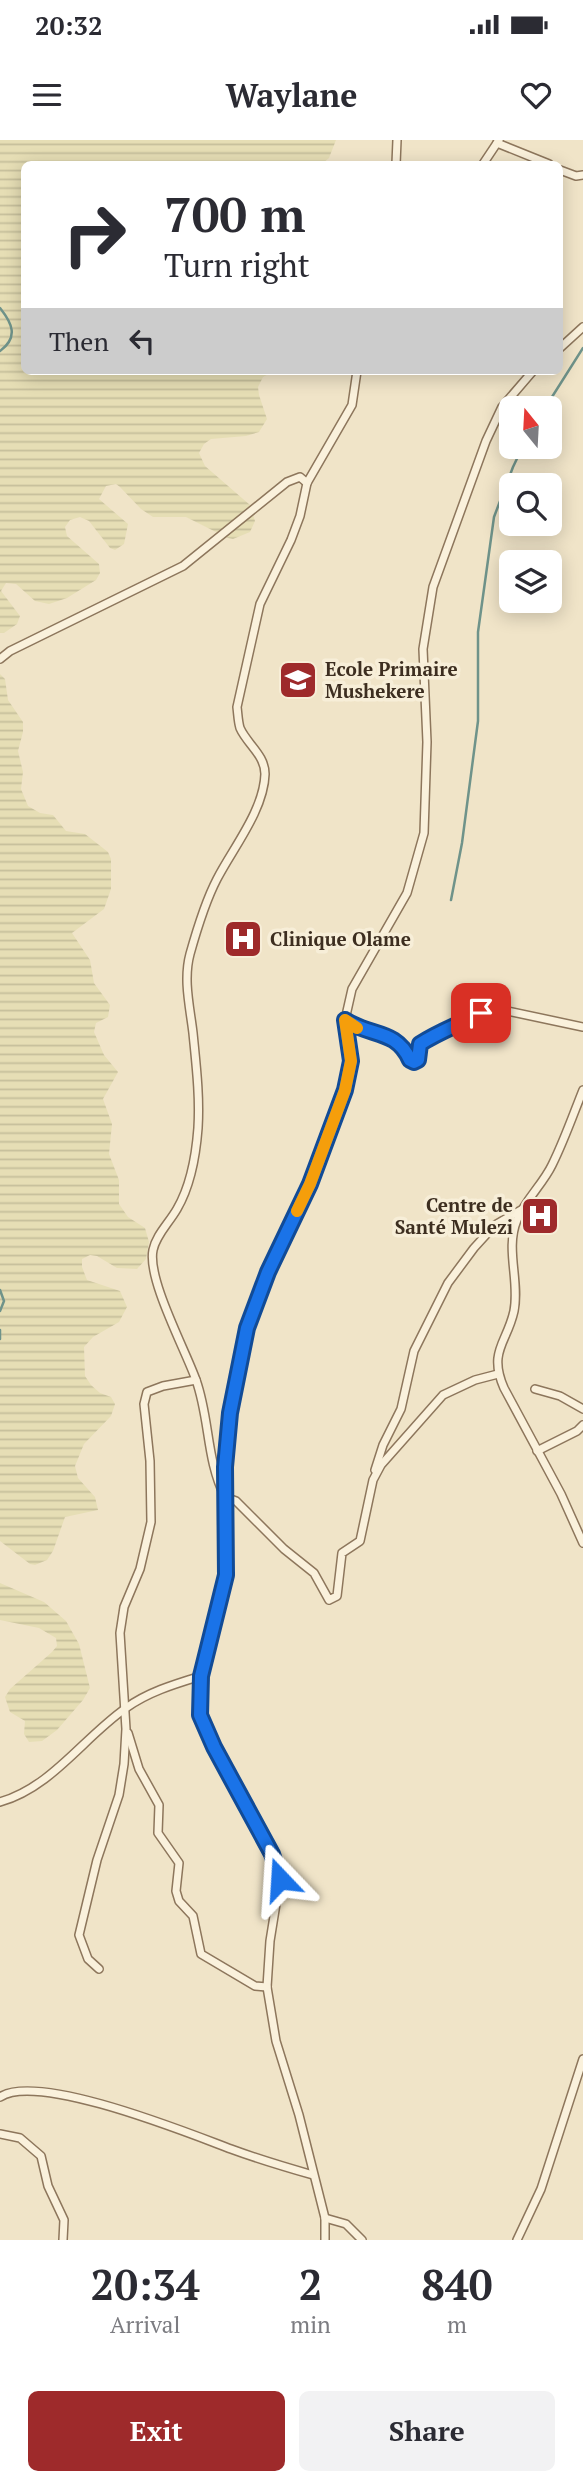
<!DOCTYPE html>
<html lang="en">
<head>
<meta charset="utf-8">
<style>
  :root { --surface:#fff; --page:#f2f2f3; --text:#2b2b33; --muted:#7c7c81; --accent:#9e2a2b }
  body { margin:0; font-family:"PT Serif",serif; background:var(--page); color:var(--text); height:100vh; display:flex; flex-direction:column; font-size:26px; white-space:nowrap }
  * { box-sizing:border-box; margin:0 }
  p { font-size:23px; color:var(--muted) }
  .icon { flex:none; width:38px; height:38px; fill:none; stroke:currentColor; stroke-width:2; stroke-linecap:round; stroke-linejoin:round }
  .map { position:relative; height:2100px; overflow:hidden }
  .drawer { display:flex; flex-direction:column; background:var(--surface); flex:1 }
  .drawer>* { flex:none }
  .top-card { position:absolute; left:21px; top:21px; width:542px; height:214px; border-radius:10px; box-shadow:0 4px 18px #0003; background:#fff; color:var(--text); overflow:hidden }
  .needle { width:46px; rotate:342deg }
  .buttons { position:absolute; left:499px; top:256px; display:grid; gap:14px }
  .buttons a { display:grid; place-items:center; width:63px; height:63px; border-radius:10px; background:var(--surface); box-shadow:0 4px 18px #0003; font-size:35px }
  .pin { position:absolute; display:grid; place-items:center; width:60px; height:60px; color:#fff; margin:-30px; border-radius:14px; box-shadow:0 4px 10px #0006 }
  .me { position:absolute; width:77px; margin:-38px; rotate:340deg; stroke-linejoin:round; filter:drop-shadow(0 0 5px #0008) }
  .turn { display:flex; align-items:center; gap:24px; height:147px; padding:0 28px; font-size:32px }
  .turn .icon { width:91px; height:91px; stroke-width:2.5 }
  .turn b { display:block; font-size:49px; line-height:60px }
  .then { display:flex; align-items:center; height:66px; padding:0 28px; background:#0003; gap:14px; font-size:26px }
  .eta { display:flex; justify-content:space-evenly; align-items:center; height:119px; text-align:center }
  .eta b { font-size:42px; font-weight:800; line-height:49px }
  .primary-button { display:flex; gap:14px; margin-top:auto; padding:14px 28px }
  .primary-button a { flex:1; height:80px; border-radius:10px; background:var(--accent); color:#fff; font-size:28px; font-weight:800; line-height:80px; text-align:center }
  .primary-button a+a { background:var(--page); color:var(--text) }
  .status { display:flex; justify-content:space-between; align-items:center; height:49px; padding:0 35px; background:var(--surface); direction:ltr }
  .status svg { height:19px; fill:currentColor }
  header { display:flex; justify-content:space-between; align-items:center; height:91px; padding:0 28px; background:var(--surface); font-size:32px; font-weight:800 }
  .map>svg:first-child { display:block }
</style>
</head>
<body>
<div class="status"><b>20:32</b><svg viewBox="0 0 49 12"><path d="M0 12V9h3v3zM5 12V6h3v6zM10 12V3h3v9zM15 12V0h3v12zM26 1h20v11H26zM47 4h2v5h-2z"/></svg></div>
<header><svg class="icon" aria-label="menu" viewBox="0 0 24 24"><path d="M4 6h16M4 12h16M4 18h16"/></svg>Waylane<svg class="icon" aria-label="heart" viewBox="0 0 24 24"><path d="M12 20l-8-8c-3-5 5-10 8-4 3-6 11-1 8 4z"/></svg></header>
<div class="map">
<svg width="583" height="2100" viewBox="0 0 583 2100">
  <defs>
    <pattern id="farmland-rules" width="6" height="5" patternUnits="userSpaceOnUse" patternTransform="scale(1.75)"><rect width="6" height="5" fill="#e6deb5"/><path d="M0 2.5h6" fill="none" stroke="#c6bf9b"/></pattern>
  </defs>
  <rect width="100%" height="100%" fill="#f0e4c8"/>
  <!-- farmland -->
  <g fill="url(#farmland-rules)">
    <path d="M0 0H336L329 18 322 24H24V231H274L263 237 258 247 259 255 267 279 259 292 246 296 211 299 204 304 199 313 205 326 250 365 255 381 250 392 233 399 228 398 186 377H153L141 369 120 347 116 344 106 346 99 359 128 384 124 404 115 410 110 408 89 381 80 377 70 380 65 387 67 396 99 424 100 433 96 440 67 458 49 464 35 461 16 444 6 443 1 451 20 476 17 484 4 493H0Z"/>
    <path d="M0 534 5 539 8 560 23 582V592L18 611 23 632 21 649 28 666 40 673 53 675 66 691 85 694 108 712 111 719V749L104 769 72 793 90 820 94 843 110 865 108 877 96 883 94 892 104 915 118 932 103 959 112 984 109 1014 119 1040V1064L128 1077 145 1088 149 1102 146 1119 137 1129 117 1128 97 1116 90 1115 82 1119V1127L87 1140 120 1151 127 1167 119 1182 93 1197 84 1207 85 1236 91 1245 100 1253 111 1257 115 1264 111 1276 84 1304 75 1326 78 1338 95 1357 98 1370 65 1377 53 1411 47 1420 35 1425 30 1424 0 1401Z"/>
    <path d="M0 1443 44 1462 66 1481 79 1504 90 1548 83 1560 57 1590 42 1601 29 1602 24 1594 25 1581 10 1572 5 1557 10 1549 52 1512 57 1506 56 1498 39 1488 0 1480Z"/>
  </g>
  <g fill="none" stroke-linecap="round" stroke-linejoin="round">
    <!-- stream -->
    <g stroke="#6f938a" stroke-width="2.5">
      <path d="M0 168C12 183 19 197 0 211"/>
      <path d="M545 268 583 208"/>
      <path d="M451 760 462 703 478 581V492L494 377 513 327 523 306"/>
      <path d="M0 1150 4 1161 0 1171"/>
      <path d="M0 1190V1199"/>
    </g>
    <defs>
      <g id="street">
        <path d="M497 3 549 24"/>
        <path d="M396 24 397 0"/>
        <path d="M483 24 499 0"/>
        <path d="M560 30 576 36 583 35"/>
        <path d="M560 208 583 187"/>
        <path d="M357 231 352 265 307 343 300 376 291 400 260 464 237 567C238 575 238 581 240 588 247 604 265 615 265 634 264 670 233 708 217 739 205 762 197 789 190 814 183 840 190 867 193 893 196 924 200 956 198 988 196 1015 191 1045 177 1069 169 1083 156 1095 153 1110 147 1139 185 1209 196 1240 210 1279 206 1320 225 1357L236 1361 284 1409 314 1433 329 1460 337 1456 342 1413 360 1401 373 1340 381 1325 443 1255 475 1240 498 1234"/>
        <path d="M0 519 10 511 183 426 287 342 300 337 307 343"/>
        <path d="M345 880C371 897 396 889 410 921L414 922 418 920 420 904 450 886 467 881 481 873 498 869 583 887"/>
        <path d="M583 950C573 975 564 1001 552 1025 543 1044 525 1060 517 1080 505 1109 520 1141 514 1171 507 1203 488 1211 504 1248L561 1354 583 1403"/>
        <path d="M535 1249 560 1256 583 1269"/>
        <path d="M537 1311 577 1291 583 1285"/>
        <path d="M375 1330 383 1305 401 1269 414 1211 448 1143 474 1108 495 1085 521 1070"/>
        <path d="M128 1593 139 1629 159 1665 158 1693 179 1723 176 1751 179 1761 193 1776 201 1814 255 1846 267 1847"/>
        <path d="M0 1662C52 1647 83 1598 126 1568 148 1552 175 1544 201 1536"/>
        <path d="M99 1829 88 1819 79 1795 97 1720 119 1655 124 1624 126 1589 120 1493 124 1467 140 1429 151 1382 150 1321 144 1264 147 1252 163 1246 196 1240"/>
        <path d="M0 1957C38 1932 188 1993 231 2009 258 2019 285 2027 313 2035"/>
        <path d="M0 1994 20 1998 41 2016 48 2046 64 2080 63 2100"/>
        <path d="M325 2078 346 2084 362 2100"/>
        <path d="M325 2100V2078L299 1975 276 1901 267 1847 270 1801 280 1739 272 1714 214 1607 200 1575 201 1536 226 1435 225 1327 230 1273 247 1188 268 1131 310 1044 345 950 351 921 345 880 352 849 407 753 424 693 427 602 423 509 433 447 486 301 502 267 533 231"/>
        <path d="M517 2100 541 2049 583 1919"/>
      </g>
    </defs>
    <!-- street casing -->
    <use href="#street" stroke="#8d765c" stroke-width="10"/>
    <!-- street -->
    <use href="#street" stroke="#faf1dc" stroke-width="7"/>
  </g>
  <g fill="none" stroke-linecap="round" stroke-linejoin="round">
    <defs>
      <path id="route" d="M280 1739 272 1714 214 1607 200 1575 201 1536 226 1435 225 1327 230 1273 247 1188 268 1132 310 1044 345 950 351 921 345 880C371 897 396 889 410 920L414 922 418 920 420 904C440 891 461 884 481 873"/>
    </defs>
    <!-- route casing -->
    <use href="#route" stroke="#114b97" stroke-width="18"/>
    <!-- route -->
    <use href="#route" stroke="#1a73e8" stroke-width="12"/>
    <!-- slow -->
    <path stroke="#f59e0b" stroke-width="12" d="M297 1071 310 1044 345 950 351 921 345 880 357 888"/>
  </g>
  <!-- icons -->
  <defs>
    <symbol id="school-square" viewBox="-11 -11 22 22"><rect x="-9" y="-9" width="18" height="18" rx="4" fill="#9e2a2b" stroke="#f7eed8"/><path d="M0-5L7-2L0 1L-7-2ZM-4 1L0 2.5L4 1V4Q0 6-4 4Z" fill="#fff"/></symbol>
    <symbol id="hospital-square" viewBox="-11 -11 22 22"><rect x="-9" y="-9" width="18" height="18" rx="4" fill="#9e2a2b" stroke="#f7eed8"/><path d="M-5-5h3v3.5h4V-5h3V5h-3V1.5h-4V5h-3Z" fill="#fff"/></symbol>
  </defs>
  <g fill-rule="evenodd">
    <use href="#school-square" x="276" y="518" width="44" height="44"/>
    <use href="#hospital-square" x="221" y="777" width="44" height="44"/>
    <use href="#hospital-square" x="518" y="1054" width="44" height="44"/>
  </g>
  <g text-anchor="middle" stroke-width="7" stroke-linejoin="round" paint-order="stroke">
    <!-- poi labels -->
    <g font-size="19" font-weight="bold" fill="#3d2e20" stroke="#f7eed8" text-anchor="start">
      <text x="325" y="536">Ecole Primaire<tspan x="325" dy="22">Mushekere</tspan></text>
      <text x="270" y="806">Clinique Olame</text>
      <text x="513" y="1072" text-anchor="end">Centre de<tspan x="513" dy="22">Santé Mulezi</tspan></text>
    </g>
  </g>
</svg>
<div class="buttons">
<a><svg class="needle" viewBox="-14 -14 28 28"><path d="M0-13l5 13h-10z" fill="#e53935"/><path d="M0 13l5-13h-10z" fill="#7c7c81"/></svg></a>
<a><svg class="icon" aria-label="search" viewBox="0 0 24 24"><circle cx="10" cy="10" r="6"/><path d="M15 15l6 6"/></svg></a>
<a><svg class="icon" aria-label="layers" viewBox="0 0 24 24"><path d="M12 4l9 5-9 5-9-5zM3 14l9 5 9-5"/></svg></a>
</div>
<div class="pin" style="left:481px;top:873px;background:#d93025"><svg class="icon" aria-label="arrive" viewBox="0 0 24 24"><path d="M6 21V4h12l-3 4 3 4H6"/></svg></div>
<svg class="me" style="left:280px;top:1739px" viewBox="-20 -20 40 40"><path d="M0-17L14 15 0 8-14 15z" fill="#1a73e8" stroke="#fff" stroke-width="4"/></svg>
<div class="top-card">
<div class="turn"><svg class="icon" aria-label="right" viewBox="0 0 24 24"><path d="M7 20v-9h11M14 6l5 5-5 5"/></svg><div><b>700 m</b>Turn right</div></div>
<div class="then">Then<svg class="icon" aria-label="left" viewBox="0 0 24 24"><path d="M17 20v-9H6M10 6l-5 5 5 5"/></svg></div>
</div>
</div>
<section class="drawer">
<div class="eta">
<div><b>20:34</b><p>Arrival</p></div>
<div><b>2</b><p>min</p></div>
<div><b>840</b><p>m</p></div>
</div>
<div class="primary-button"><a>Exit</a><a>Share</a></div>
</section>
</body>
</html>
